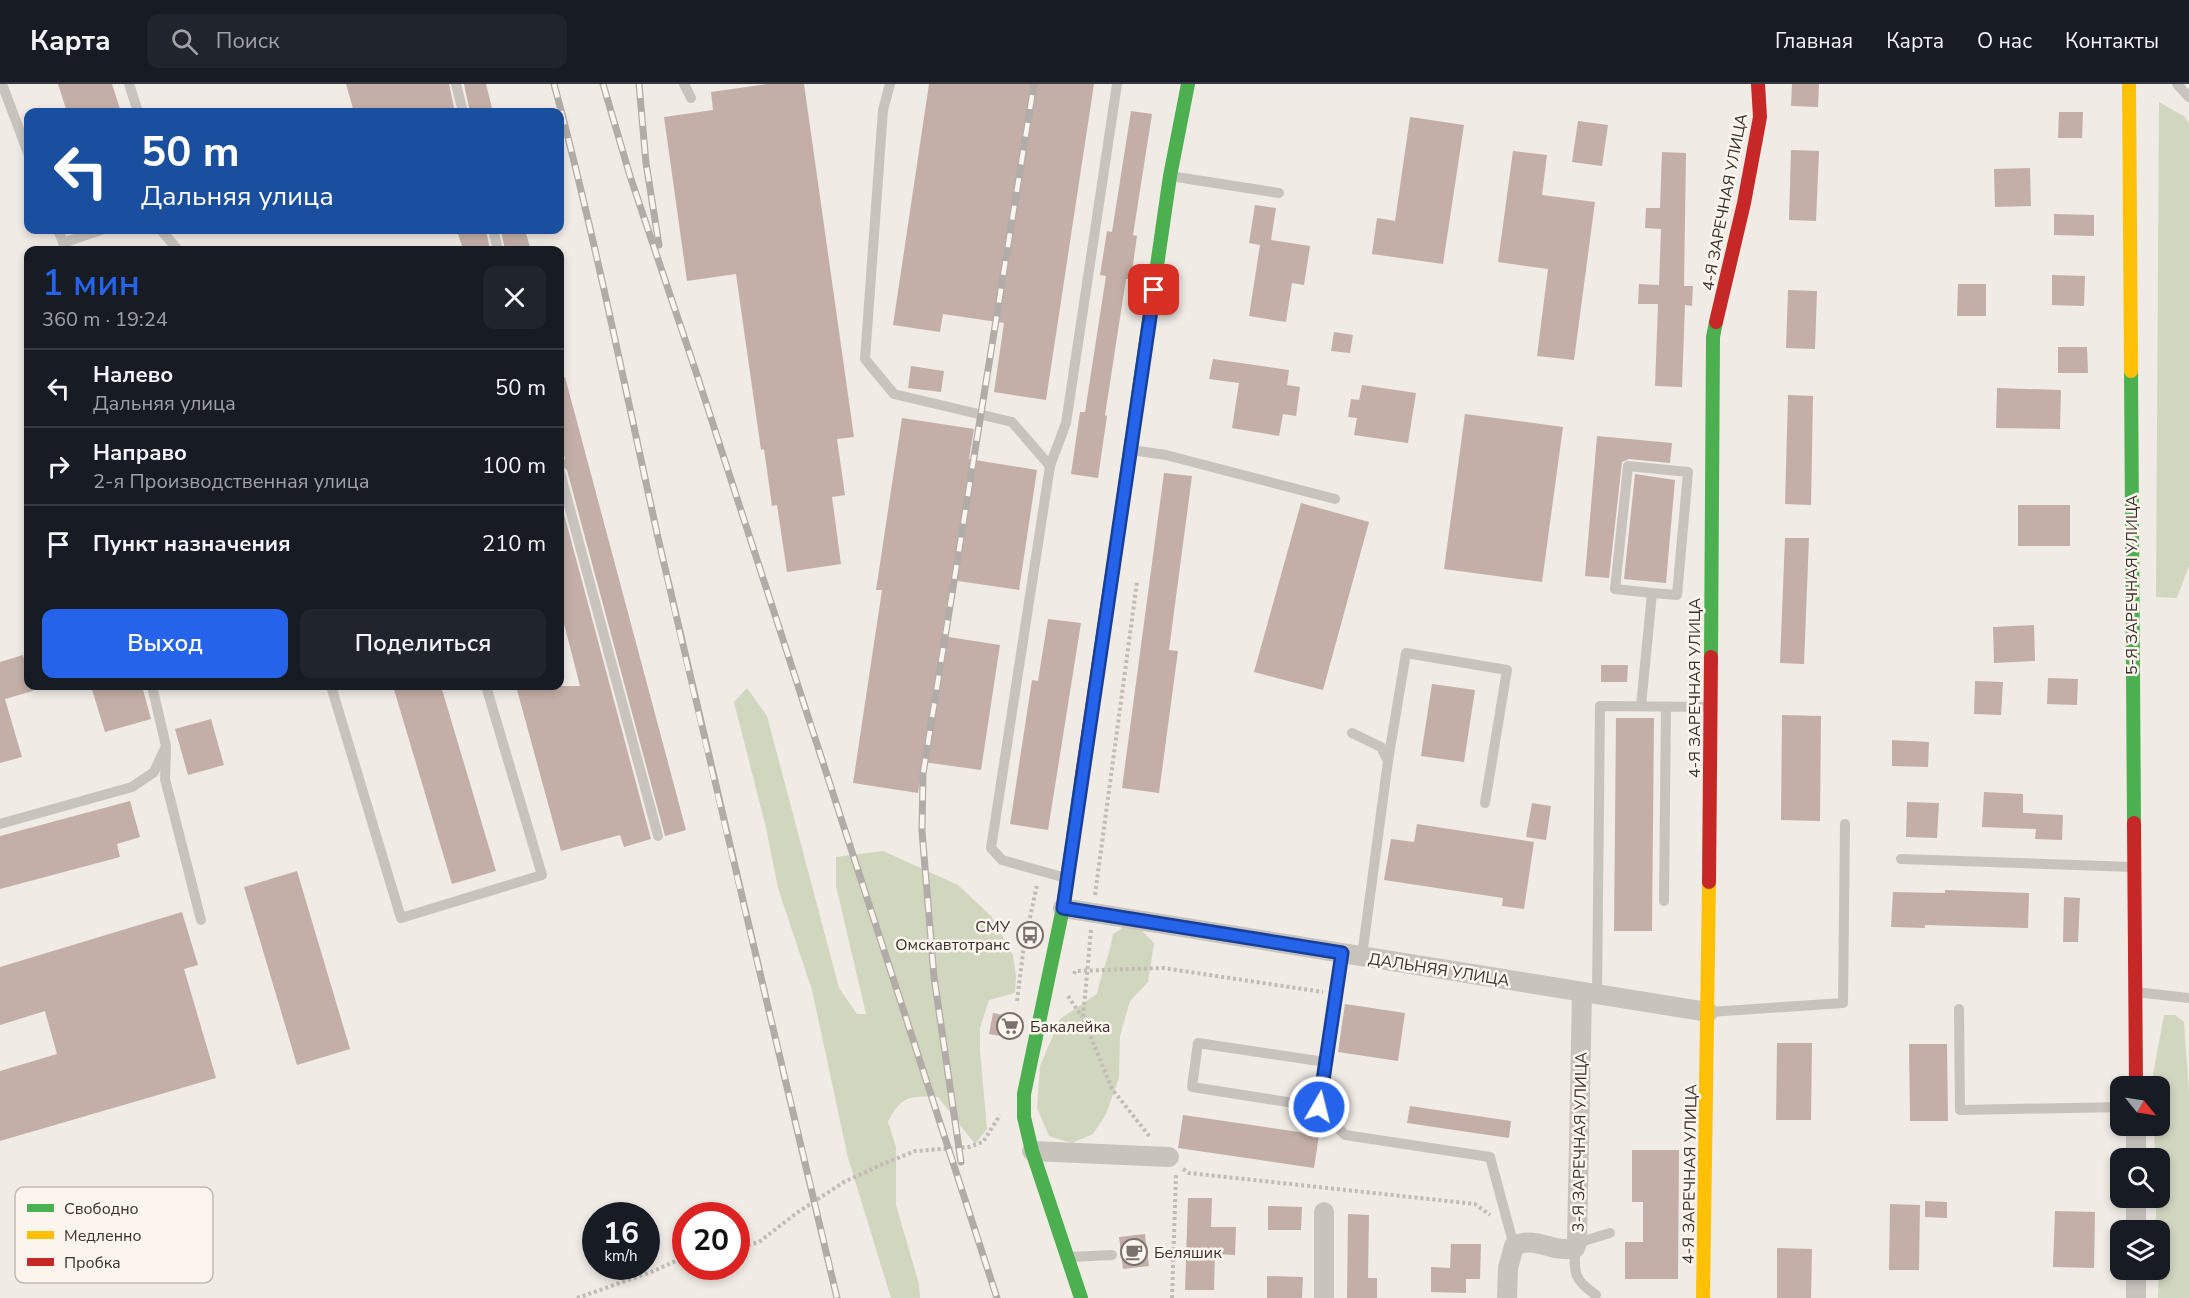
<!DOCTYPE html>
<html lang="ru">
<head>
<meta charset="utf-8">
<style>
  :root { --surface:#171b24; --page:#20242c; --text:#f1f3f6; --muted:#9ea1a6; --line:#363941; --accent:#2563eb }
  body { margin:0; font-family:"Nunito Sans",sans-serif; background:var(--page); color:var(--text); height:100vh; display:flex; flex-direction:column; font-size:22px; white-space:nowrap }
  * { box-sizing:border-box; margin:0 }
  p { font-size:20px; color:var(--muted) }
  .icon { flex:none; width:33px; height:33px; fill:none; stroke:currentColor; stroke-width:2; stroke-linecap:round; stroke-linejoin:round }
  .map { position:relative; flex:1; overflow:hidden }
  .side { position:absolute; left:24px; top:162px; width:540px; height:444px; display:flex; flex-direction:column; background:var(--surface); border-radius:12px; box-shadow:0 3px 9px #0003 }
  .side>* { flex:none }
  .guide { position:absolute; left:24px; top:24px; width:540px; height:126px; border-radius:12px; box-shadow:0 3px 9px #0003; background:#1a4fa0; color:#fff; overflow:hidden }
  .needle { width:39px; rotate:120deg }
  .controls { position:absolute; left:2110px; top:992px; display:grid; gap:12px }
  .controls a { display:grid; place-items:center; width:60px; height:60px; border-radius:12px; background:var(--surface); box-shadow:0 3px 9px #0003; font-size:30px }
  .speed { position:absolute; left:582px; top:1118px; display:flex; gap:12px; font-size:30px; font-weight:700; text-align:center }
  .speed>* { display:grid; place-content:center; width:78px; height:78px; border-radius:50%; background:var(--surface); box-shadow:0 3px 9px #0003; line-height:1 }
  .speed small { font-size:15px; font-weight:400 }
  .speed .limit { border:9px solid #d22; background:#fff; color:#111 }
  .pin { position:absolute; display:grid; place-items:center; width:51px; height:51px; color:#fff; margin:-26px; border-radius:12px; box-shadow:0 3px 9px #0006 }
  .me { position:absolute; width:66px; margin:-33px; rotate:8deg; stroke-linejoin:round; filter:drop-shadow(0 0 4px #0008) }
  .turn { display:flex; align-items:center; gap:21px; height:126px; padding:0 18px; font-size:27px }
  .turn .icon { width:78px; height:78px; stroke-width:2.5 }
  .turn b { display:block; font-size:42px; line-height:51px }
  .round { display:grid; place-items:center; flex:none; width:63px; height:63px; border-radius:12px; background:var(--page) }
  .headline { display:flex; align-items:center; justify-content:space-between; height:102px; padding:0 18px }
  h1 { font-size:36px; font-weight:600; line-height:45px; color:var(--accent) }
  .action { display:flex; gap:12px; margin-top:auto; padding:12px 18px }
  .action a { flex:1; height:69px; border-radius:12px; background:var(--accent); color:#fff; font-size:24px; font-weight:600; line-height:69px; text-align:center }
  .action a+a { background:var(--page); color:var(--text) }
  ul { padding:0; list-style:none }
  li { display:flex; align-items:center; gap:18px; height:78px; padding:0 18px; border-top:2px solid var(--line) }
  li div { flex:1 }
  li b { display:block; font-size:22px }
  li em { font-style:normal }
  header { display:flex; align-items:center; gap:36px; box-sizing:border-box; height:84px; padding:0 30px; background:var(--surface); border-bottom:2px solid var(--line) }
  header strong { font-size:28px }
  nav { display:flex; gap:33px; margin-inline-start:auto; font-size:21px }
  .search { width:420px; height:54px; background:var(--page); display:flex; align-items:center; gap:15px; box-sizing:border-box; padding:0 21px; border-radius:12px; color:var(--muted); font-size:22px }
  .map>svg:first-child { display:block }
</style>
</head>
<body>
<header>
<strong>Карта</strong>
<div class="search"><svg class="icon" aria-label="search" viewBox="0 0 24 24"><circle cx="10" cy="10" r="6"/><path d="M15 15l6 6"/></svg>Поиск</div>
<nav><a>Главная</a><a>Карта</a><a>О нас</a><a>Контакты</a></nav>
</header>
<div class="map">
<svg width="2189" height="1214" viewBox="0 0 2189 1214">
  <rect width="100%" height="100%" fill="#f0ebe5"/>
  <!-- green -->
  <g fill="#d1d6bf">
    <path d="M2159 18 2185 33 2189 40V482L2177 514 2156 513Z"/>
    <path d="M747 604 767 632 839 904 857 930H866L836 802V773L883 767 958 801 991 832 1013 871 1016 893 1015 909 989 916 980 944V967L987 1045 975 1060 938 1013C911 1012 901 1011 888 1038L896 1063V1121L919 1200 920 1214H891L848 1074 812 906 778 804 766 744 734 618Z"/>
    <path d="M1126 842 1142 847 1154 859 1148 898 1130 917 1120 952 1119 994 1106 1030 1093 1050 1072 1059 1049 1052 1037 1024 1040 982 1060 935 1097 910C1101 889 1110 871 1113 850Z"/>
    <path d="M2164 931H2175L2184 938 2189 1010V1214H2158L2160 1146H2156V1113H2160V1074H2155L2154 1041H2160V1002H2153V990Z"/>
  </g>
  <!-- building -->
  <g fill="#c3afa7">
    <path d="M58 0H112L121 28H67Z"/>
    <path d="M346 0H449L455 28H354Z"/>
    <path d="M464 0H486L493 28H470Z"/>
    <path d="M768 0H804L854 353 837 355 845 411 832 413 841 480 787 488 777 421 772 422 764 365 761 366 736 190 687 197 664 33 713 26 711 8Z"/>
    <path d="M929 0H1094L1046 316 994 308 1004 239 943 230 940 248 893 241Z"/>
    <path d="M1792 0H1819L1818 23 1791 22Z"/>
    <path d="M1131 27 1152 30 1133 151 1137 152 1131 195H1126L1105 331 1107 332 1098 394 1071 390 1080 328H1085L1106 192 1100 191 1107 147 1112 148Z"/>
    <path d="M2059 28H2083L2082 54H2058Z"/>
    <path d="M1410 33 1464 41 1443 180 1372 170 1377 134 1395 137Z"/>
    <path d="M1578 37 1608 41 1602 82 1572 78Z"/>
    <path d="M1791 66 1819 67 1816 137 1789 136Z"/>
    <path d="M1513 67 1547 71 1542 111 1595 118 1574 276 1537 272 1548 185 1498 178Z"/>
    <path d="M1662 68 1686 69 1684 202H1693L1692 222 1685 221 1682 303 1655 302 1658 220H1638L1639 200 1659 201 1661 145 1645 144 1646 124H1660Z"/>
    <path d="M2030 84 2031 122 1995 123 1994 85Z"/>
    <path d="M1255 121 1276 124 1271 156 1310 162 1304 201 1292 199 1286 238 1249 232 1260 161 1249 159Z"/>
    <path d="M2054 130 2094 131V152L2054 151Z"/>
    <path d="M457 146H486L490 166H463Z"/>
    <path d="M501 146H525L531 166H505Z"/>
    <path d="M2052 191 2085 192 2084 222 2052 221Z"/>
    <path d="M1958 200H1986V232H1957Z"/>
    <path d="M1788 206 1817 207 1815 265 1786 264Z"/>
    <path d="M1334 248 1353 251 1350 269 1331 267Z"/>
    <path d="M2058 263H2087L2088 289H2058Z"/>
    <path d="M1213 275 1289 286 1287 301 1300 303 1296 332 1283 330 1279 352 1232 344 1239 299 1209 295Z"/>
    <path d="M911 282 944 287 941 308 908 304Z"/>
    <path d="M565 293 686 746 665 752 567 386 560 381V376L565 375 560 354V294Z"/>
    <path d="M1362 301 1416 309 1408 359 1354 351 1357 334 1348 333 1351 315 1359 316Z"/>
    <path d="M1997 304 2061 306 2060 345 1996 344Z"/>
    <path d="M1788 311 1813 312 1811 421 1785 420Z"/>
    <path d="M1465 330 1563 343 1542 498 1444 485Z"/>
    <path d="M902 334 974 345 969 375 1037 386 1019 506 951 496 942 552 1000 561 981 686 923 678 918 709 853 699 882 506H876Z"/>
    <path d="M1597 352 1672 359 1670 379 1629 375 1622 378 1609 494 1585 492Z"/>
    <path d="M1164 389 1192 392 1169 566 1178 567 1159 709 1122 704Z"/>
    <path d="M1635 390 1675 396 1666 499 1624 495Z"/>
    <path d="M560 415 651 755 624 763 620 751 561 767 516 602H580L560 524Z"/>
    <path d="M1301 419 1369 438 1323 606 1254 588Z"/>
    <rect x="2018" y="421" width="52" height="41"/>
    <path d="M1785 454H1809L1804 580 1780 579Z"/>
    <path d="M1048 535 1081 539 1048 746 1010 740 1032 596 1038 597Z"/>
    <path d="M2034 541 2035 577 1994 579 1993 543Z"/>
    <path d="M23 571 28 591V602H31L33 607 5 615 22 673 0 679V578Z"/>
    <path d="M1601 581H1628L1627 598H1601Z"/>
    <path d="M2048 594 2078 595 2077 621 2047 620Z"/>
    <path d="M1975 597 2003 598 2001 631 1974 630Z"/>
    <path d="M1432 600 1475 606 1464 678 1421 672Z"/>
    <path d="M91 602H142L151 635 105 648Z"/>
    <path d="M393 602H441L496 787 452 800Z"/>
    <path d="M1782 631 1821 632 1820 737 1781 736Z"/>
    <path d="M1616 634H1654L1652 847H1614Z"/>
    <path d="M211 635 224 681 188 691 175 645Z"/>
    <path d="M1892 656 1929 658 1928 683 1892 682Z"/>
    <path d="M1984 708 2023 710V729L2063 731 2062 756 2035 755 2036 745 1982 743Z"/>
    <path d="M130 717 140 753 117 760 120 773 0 805V752Z"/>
    <path d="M1907 718 1939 719 1937 754 1906 753Z"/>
    <path d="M1532 719 1551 722 1546 756 1526 753Z"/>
    <path d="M1417 740 1534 758 1524 825 1502 822 1503 814 1384 796 1391 755 1414 758Z"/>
    <path d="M297 787 350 965 297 981 244 803Z"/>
    <path d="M1945 806 2029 809 2028 844 1925 841V844L1891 843 1893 808 1945 809Z"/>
    <path d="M2064 813 2080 814 2078 858H2063Z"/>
    <path d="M182 828 198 881 184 885 216 994 0 1057V987L57 970 45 927 0 941V883Z"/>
    <path d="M1345 920 1405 929 1398 977 1338 968Z"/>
    <path d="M993 929 1009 932 1006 953 989 950Z"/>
    <path d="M1777 959H1812L1811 1036H1776Z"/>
    <path d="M1909 960H1947L1948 1037H1910Z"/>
    <path d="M1410 1022 1511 1037 1509 1054 1407 1039Z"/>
    <path d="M1183 1031 1319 1051 1314 1084 1178 1064Z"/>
    <path d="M1632 1066H1679L1678 1195H1625V1158H1643V1118H1632Z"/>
    <path d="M1188 1114H1212L1211 1143H1236L1235 1171 1215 1170 1214 1206H1185Z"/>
    <path d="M1925 1117 1947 1118V1134L1925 1133Z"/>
    <path d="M1890 1120 1920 1121 1919 1186H1889Z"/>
    <path d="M1268 1122 1302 1123 1301 1146H1268Z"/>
    <path d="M2055 1127 2095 1128 2094 1184 2053 1183Z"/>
    <path d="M1348 1130 1369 1131 1368 1194H1377V1214H1347Z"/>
    <path d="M1145 1150 1149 1182 1123 1185 1119 1153Z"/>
    <path d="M1451 1160H1481L1480 1195H1466V1209L1431 1208V1183L1450 1184Z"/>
    <path d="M1777 1164 1812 1165 1811 1214H1777Z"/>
    <path d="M1267 1192 1303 1193 1302 1214H1267Z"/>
  </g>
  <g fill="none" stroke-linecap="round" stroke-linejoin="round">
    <!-- path -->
    <g stroke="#c2bbb6" stroke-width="4" stroke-dasharray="3 3" stroke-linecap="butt">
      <path d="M1095 811 1137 498"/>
      <path d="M1091 846 1083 934 1112 1005 1150 1053"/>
      <path d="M1074 890 1075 887 1163 884 1323 908"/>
      <path d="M1068 912 1082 933"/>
      <path d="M1017 917 1024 861 1037 801"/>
      <path d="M1183 1085 1189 1089 1475 1120 1490 1131"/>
      <path d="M736 1164 759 1158 798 1128 844 1098 883 1080 915 1067 969 1063 983 1058 1000 1031"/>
      <path d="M577 1214 654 1187 686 1172"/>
      <path d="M1172 1214 1176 1090"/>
    </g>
    <!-- lane -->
    <g stroke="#c9c3be" stroke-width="10">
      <path d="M2 0 28 69"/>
      <path d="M129 0 138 28"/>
      <path d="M456 0 463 28"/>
      <path d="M684 0 691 14"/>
      <path d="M890 0 883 26 865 275 894 310 1012 338 1050 382 991 764 1002 776 1066 794"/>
      <path d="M2177 0 2189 13"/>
      <path d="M1170 92 1279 109"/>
      <path d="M58 146 66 166"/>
      <path d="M161 146 178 166"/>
      <path d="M493 146 498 166"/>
      <path d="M63 159 101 146"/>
      <path d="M1131 366 1166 371 1335 415"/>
      <path d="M1050 382 1066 339 1117 0"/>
      <path d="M560 388 658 752"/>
      <path d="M331 602 401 834 542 791 486 602"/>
      <path d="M1641 622 1652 509 1615 505 1628 382 1688 388 1677 511 1652 509"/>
      <path d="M1352 649 1381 663 1388 677 1362 872"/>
      <path d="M166 666 165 695 201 836"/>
      <path d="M1388 677 1406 569 1507 586 1485 719"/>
      <path d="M0 740 132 703 154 688 166 662 152 602"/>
      <path d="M1901 775 2132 783"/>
      <path d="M1664 817 1666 623"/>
      <path d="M2136 908 2189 914"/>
      <path d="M1597 910 1600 622 1708 623"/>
      <path d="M1959 925 1960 1026 2121 1023"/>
      <path d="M1709 928 1843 919 1845 740"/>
      <path d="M1325 978 1198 959 1192 1003 1319 1023 1345 1051 1490 1073 1514 1162"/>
      <path d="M1319 1023 1342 869"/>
      <path d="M1577 1159 1610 1149"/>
      <path d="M1575 1164C1574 1190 1574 1196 1596 1211"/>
      <path d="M1070 1173 1112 1171"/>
    </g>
    <!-- street -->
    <g stroke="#c9c3be" stroke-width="20">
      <path d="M1063 824 1708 928"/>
      <path d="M2136 1041V1074"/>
      <path d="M1032 1067 1169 1073"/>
      <path d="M2136 1113V1146"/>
      <path d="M1324 1128V1214"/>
      <path d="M2136 1185V1214"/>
      <path d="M1507 1214 1508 1184 1514 1162C1535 1151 1554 1170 1575 1164L1577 1159 1582 908"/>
    </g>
    <!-- fast -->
    <g stroke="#4caf50" stroke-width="14">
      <path d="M2131 287 2134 739"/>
      <path d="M1116 464 1170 92 1188 0"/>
      <path d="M1711 573 1713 253 1716 238"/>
      <path d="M1081 1214 1032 1067 1024 1033V1010L1063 824 1081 698"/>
    </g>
    <!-- slow -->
    <g stroke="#ffc107" stroke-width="14">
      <path d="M2129 0 2131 287"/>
      <path d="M1703 1214 1709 798"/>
    </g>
    <!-- jam -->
    <g stroke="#c62828" stroke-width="14">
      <path d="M1716 238 1744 119 1760 33 1758 0"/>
      <path d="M1081 698 1116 464"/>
      <path d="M2134 739 2136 1002"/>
      <path d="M1709 798 1711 573"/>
    </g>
    <defs>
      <g id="rail">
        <path d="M554 0C595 152 625 305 659 458 716 710 778 962 837 1214"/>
        <path d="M603 0 630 92 697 291 997 1214"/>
        <path d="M639 0 646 79 659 161"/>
        <path d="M961 1078 934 893 922 747 923 690 1034 0"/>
      </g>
    </defs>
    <!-- rail casing -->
    <use href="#rail" stroke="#b1aca8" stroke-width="7"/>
    <!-- rail -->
    <use href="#rail" stroke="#fbf5ee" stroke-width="4.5" stroke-dasharray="14" stroke-linecap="butt"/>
  </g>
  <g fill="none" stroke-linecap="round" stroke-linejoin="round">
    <defs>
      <path id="route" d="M1154 206 1063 824 1342 869 1319 1023"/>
    </defs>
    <!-- route casing -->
    <use href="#route" stroke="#184099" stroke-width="15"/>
    <!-- route -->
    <use href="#route" stroke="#2563eb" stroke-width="10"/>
  </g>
  <!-- icons -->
  <defs>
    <symbol id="bus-ring" viewBox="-11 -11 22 22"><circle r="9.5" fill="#fbf5ee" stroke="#7a716c" stroke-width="1.5"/><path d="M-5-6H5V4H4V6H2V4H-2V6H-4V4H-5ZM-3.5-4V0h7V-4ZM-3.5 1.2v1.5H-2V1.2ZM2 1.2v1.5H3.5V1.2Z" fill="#7a716c"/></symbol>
    <symbol id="supermarket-ring" viewBox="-11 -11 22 22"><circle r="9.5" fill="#fbf5ee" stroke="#7a716c" stroke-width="1.5"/><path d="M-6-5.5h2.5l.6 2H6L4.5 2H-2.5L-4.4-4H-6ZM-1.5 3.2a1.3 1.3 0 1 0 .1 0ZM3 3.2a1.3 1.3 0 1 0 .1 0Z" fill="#7a716c"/></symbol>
    <symbol id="cafe-ring" viewBox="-11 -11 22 22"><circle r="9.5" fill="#fbf5ee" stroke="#7a716c" stroke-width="1.5"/><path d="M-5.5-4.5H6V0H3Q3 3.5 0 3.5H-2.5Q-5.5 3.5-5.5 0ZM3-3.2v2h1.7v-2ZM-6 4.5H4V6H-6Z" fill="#7a716c"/></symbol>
  </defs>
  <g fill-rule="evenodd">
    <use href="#bus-ring" x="1015" y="836" width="30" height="30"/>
    <use href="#supermarket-ring" x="995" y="927" width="30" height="30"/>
    <use href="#cafe-ring" x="1119" y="1153" width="30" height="30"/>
  </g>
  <g text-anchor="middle" stroke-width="5" stroke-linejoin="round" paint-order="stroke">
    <!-- street labels -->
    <g font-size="16" fill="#3b302b" stroke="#fbf5ee">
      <text transform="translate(1724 118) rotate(-79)" y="6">4-Я ЗАРЕЧНАЯ УЛИЦА</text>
      <text transform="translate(2131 501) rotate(-90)" y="6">5-Я ЗАРЕЧНАЯ УЛИЦА</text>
      <text transform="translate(1694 604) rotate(-90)" y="6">4-Я ЗАРЕЧНАЯ УЛИЦА</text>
      <text transform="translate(1439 885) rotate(9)" y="6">ДАЛЬНЯЯ УЛИЦА</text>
      <text transform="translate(1579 1058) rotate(-89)" y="6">3-Я ЗАРЕЧНАЯ УЛИЦА</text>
      <text transform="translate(1689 1090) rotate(-89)" y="6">4-Я ЗАРЕЧНАЯ УЛИЦА</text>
    </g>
    <!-- poi labels -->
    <g font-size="16" fill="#3b302b" stroke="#fbf5ee" text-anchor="start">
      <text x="1010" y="848" text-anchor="end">СМУ<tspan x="1010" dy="18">Омскавтотранс</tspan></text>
      <text x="1030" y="948">Бакалейка</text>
      <text x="1154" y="1174">Беляшик</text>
    </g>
  </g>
  <!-- legend -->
  <rect x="15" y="1103" width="198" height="96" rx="9" fill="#fbf5ee" stroke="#c1bab4" stroke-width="1.5"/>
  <rect x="27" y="1120" width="27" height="8" fill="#4caf50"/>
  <rect x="27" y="1147" width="27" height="8" fill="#ffc107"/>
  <rect x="27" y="1174" width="27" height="8" fill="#c62828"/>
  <g font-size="16" fill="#3b302b">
    <text x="64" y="1130">Свободно</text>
    <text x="64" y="1157">Медленно</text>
    <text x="64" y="1184">Пробка</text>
  </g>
</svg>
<div class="controls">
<a><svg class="needle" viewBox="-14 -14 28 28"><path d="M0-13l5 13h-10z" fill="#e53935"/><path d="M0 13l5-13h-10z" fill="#9ea1a6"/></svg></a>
<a><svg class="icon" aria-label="search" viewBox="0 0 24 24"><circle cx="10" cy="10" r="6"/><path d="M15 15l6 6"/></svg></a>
<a><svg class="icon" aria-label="layers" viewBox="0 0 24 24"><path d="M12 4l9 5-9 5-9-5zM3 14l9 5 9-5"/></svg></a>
</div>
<div class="speed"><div>16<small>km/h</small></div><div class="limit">20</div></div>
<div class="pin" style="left:1154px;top:206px;background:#d93025"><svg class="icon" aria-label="arrive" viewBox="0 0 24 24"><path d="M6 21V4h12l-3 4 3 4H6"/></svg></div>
<svg class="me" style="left:1319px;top:1023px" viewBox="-20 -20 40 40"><circle r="17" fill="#2563eb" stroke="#fff" stroke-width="3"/><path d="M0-11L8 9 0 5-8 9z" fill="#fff"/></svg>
<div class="guide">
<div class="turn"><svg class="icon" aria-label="left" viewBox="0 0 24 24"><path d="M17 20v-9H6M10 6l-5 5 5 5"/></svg><div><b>50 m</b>Дальняя улица</div></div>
</div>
<section class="side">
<div class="headline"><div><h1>1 мин</h1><p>360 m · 19:24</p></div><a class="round"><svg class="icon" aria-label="close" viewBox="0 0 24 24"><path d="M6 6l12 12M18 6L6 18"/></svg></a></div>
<ul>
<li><svg class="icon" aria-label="left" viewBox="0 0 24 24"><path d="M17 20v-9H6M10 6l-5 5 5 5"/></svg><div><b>Налево</b><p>Дальняя улица</p></div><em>50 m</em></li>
<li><svg class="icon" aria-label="right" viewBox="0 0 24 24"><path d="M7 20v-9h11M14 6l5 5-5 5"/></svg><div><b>Направо</b><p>2-я Производственная улица</p></div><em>100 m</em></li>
<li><svg class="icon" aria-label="arrive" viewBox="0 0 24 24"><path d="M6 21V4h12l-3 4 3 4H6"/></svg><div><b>Пункт назначения</b></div><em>210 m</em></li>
</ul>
<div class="action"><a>Выход</a><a>Поделиться</a></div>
</section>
</div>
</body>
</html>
